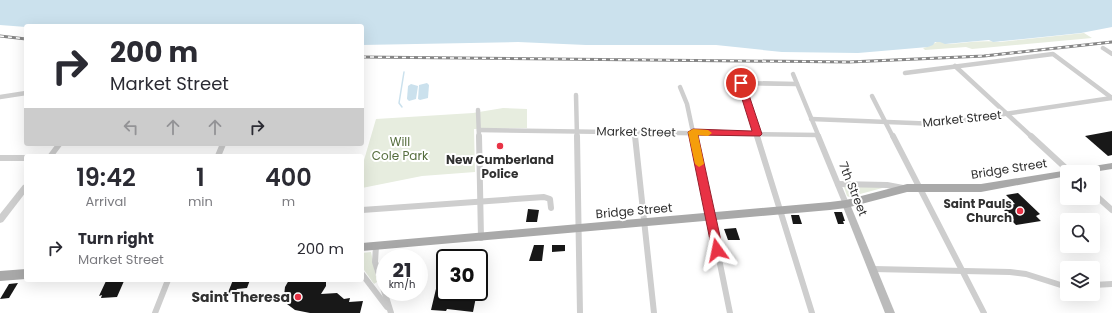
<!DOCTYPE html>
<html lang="en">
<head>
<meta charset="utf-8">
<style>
  :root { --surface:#fff; --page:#f2f2f3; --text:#2b2b33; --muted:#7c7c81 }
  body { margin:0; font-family:Poppins,sans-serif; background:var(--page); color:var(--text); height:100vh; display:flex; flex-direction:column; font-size:15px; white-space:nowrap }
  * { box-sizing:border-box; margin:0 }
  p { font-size:13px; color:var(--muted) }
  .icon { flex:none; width:22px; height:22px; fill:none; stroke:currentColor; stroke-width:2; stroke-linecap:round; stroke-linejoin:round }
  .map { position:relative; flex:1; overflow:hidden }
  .panel { position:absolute; left:24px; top:154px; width:340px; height:128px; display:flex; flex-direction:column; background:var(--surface); border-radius:4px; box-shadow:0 4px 16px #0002 }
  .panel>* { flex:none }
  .guide { position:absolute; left:24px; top:24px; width:340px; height:122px; border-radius:4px; box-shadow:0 4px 16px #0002; background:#fff; color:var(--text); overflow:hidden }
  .buttons { position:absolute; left:1060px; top:165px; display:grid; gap:8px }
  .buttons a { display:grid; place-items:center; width:40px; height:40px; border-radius:4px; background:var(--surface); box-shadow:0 4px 16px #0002; font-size:20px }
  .speed { position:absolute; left:376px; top:249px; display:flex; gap:8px; font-size:20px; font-weight:700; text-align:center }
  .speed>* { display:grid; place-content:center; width:52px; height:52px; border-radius:50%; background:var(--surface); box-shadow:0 4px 16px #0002; line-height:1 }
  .speed small { font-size:10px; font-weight:400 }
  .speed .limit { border:2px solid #111; border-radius:6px; background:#fff; color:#111 }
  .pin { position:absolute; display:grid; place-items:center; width:34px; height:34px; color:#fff; margin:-17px; border:2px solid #fff; border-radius:50%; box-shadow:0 1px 4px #0007 }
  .me { position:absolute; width:44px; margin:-22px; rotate:348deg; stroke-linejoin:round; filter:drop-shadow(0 0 3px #0008) }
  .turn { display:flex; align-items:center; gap:14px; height:84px; padding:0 20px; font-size:18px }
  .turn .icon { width:52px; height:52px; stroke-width:2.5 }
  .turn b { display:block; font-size:28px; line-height:34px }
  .lanes { display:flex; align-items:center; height:38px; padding:0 20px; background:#0003; justify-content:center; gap:20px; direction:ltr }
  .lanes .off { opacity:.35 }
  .eta { display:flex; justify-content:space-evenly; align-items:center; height:68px; text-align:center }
  .eta b { font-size:24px; font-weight:600; line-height:28px }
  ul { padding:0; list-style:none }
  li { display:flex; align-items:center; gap:12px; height:52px; padding:0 20px }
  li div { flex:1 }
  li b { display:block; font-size:15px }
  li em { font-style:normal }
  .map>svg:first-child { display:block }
</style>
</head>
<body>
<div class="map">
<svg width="1112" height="313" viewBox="0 0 1112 313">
  <rect width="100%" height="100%" fill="#fff"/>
  <!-- green -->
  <g fill="#e7eddf">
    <path d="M1084 33 1092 38 972 49 966 47 925 50 923 48C929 47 932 44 937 42 942 41 945 44 949 44 966 43 983 40 1000 42Z"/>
    <path d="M503 108 527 109V128L474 129 475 172 422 176 362 188V167L376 119 473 113Z"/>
    <path d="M844 187H886L849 197 847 196Z"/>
    <path d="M371 252 377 282 374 284 362 267V253Z"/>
  </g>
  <!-- water -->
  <g fill="#cbe1ed">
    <path d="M0 0H1112V27L1081 33 993 42 989 40 945 44 940 42H935L933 45 928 47 858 53 782 52 716 45H586L518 42 362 45V26H26V27L0 25Z"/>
    <path d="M427 83 429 85 428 98 420 100 418 99 419 85Z"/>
    <path d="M411 84 418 86 416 99 409 101 407 99 408 86Z"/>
  </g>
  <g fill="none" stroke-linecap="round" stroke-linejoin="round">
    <!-- stream -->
    <path stroke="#cbe1ed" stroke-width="1.5" d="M402 107 399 103 404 72"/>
  </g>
  <!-- building -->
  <g fill="#181818">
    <path d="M1112 131V155L1108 156 1085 136Z"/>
    <path d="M1018 193 1040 214 1036 216 1041 221 1016 225 1012 221 1014 220 1001 207 1015 204 1006 195Z"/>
    <path d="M528 209 539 210 537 222H526Z"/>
    <path d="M834 212H842L845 221H843L844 224H838Z"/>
    <path d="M791 215H799L802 224H793Z"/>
    <path d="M736 228 740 240H728L724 229Z"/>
    <path d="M534 245H544L542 261H529Z"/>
    <path d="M552 245H565V251L552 252Z"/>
    <path d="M440 272H445V292H477L473 312 447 309 446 311 431 310Z"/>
    <path d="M113 280 124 281 117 297 101 298 102 295 99 296 106 281Z"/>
    <path d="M233 280H250L247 288 237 289 234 294 227 295Z"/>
    <path d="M289 280H326V286L321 294 337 293 344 299 350 298 349 302 363 301 360 313H310L295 310 287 304 284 296 285 287Z"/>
    <path d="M18 283 9 298 0 299 9 284Z"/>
  </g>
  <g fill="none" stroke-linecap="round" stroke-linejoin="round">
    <!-- minor-far1 -->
    <g stroke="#cecece" stroke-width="4.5">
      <path d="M1103 48 1112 54"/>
      <path d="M955 66 1032 137"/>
      <path d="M905 73 1053 54 1112 98"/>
      <path d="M793 74 819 137"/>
      <path d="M680 87 687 104 694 137"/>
      <path d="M576 95 577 137"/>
      <path d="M872 96 893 137"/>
      <path d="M0 97 26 93"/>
      <path d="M478 110 479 137"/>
      <path d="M811 119 938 124 1112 98"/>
      <path d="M479 130 818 135"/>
      <path d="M635 132 636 137"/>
      <path d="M758 137 741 83 797 84"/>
    </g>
    <!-- minor -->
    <g stroke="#cecece" stroke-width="6">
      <path d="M479 136 481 238"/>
      <path d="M577 136 580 313"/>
      <path d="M635 136 654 313"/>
      <path d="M694 136 730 313"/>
      <path d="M757 136 812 313"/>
      <path d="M818 136 846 204"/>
      <path d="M893 136 984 313"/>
      <path d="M1031 136 1070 172"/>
      <path d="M218 156 223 144"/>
      <path d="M0 158H26"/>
      <path d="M838 184 887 185 903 188"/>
      <path d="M1093 193 1112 210"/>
      <path d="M362 210 544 197 550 199 551 208"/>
      <path d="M376 246 375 262 391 313"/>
      <path d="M873 269 1010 272 1026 274 1067 287"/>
      <path d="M362 274 387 307"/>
      <path d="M1093 285 1112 284"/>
      <path d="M155 313 168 280"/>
    </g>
    <!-- tertiary -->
    <g fill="#cecece" fill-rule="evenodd">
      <path d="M56 144H63L54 156H47Z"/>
      <path d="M26 184V192L3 222 0 223V214L23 185Z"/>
    </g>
    <!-- secondary -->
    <path fill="#bbb" fill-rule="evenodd" d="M846 201 849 202 850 204 895 313H885L842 204 843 202Z"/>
    <!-- primary -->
    <g fill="#a9a9a9" fill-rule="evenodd">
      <path d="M1112 163V169L1093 172H1067V176L981 192H907L846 208 830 210 362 251V243L830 202 846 200 907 184H981Z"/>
      <path d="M26 269V279L0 281V271Z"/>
    </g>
    <defs>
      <g id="rail">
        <path d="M0 36 26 39"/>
        <path d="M362 57 849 62 984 56 1112 42"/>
      </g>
    </defs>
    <!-- rail casing -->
    <use href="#rail" stroke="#868686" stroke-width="3"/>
    <!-- rail -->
    <use href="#rail" stroke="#fff" stroke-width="1.5" stroke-dasharray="4" stroke-linecap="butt"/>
  </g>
  <!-- route -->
  <path fill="#e83245" stroke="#97202d" d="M738 81H741L745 83 762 134 760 136 698 135 723 250 721 253 717 255 714 253 712 250 688 132 693 129 752 131 737 83Z"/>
  <!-- slow -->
  <path fill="#f59e0b" d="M693 129 708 130 712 133 708 136 698 135 704 164 699 167 695 164 688 132Z"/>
  <!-- markers -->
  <g fill="#e83245" stroke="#fff" stroke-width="1.5">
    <circle cx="500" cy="146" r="4"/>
    <circle cx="1020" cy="211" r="4"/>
    <circle cx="298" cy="297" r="4"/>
  </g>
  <g text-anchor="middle" stroke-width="4" stroke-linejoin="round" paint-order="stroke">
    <!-- street labels -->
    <g font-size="12" fill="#313131" stroke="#fff">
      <text transform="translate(962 119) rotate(-6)" y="4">Market Street</text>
      <text transform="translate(636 132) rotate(1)" y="4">Market Street</text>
      <text transform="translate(1009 169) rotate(-9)" y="4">Bridge Street</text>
      <text transform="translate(853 189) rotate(68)" y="4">7th Street</text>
      <text transform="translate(634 211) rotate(-5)" y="4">Bridge Street</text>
    </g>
    <!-- park labels -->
    <g font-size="12" fill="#556d3d" stroke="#fff">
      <text x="400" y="146">Will<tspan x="400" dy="14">Cole Park</tspan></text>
    </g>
    <!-- poi labels -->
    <g font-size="12" font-weight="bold" fill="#313131" stroke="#fff">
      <text x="500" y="164">New Cumberland<tspan x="500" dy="14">Police</tspan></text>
      <text x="1012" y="208" text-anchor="end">Saint Pauls<tspan x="1012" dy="14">Church</tspan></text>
    </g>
    <!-- near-poi labels -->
    <g font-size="14" font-weight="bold" fill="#313131" stroke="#fff" text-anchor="end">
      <text x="290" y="302">Saint Theresa</text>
    </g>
  </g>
</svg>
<div class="buttons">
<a><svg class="icon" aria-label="sound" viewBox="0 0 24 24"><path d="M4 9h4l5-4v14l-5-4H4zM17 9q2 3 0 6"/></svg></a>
<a><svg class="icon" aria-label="search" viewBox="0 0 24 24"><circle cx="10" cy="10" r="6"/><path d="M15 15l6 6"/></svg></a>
<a><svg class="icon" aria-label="layers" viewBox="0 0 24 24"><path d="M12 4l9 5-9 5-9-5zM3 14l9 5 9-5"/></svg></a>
</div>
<div class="speed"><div>21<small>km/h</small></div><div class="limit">30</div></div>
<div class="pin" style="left:741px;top:83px;background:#d93025"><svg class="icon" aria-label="arrive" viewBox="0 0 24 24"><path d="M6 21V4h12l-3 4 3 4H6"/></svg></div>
<svg class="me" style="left:717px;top:250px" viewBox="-20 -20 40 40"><path d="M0-17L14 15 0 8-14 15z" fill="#e83245" stroke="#fff" stroke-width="4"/></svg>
<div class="guide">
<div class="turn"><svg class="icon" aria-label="right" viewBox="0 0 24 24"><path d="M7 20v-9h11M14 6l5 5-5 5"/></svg><div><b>200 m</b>Market Street</div></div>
<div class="lanes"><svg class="icon off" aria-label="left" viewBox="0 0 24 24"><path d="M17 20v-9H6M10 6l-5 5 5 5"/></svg><svg class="icon off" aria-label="ahead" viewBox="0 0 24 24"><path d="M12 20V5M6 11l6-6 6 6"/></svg><svg class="icon off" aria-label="ahead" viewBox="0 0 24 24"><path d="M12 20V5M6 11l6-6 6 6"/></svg><svg class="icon" aria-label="right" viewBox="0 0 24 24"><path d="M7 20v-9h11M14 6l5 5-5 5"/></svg></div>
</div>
<section class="panel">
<div class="eta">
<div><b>19:42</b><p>Arrival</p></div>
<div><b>1</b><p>min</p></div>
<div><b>400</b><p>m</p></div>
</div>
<ul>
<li><svg class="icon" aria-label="right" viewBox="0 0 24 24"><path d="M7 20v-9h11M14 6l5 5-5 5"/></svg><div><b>Turn right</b><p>Market Street</p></div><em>200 m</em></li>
</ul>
</section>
</div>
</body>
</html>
